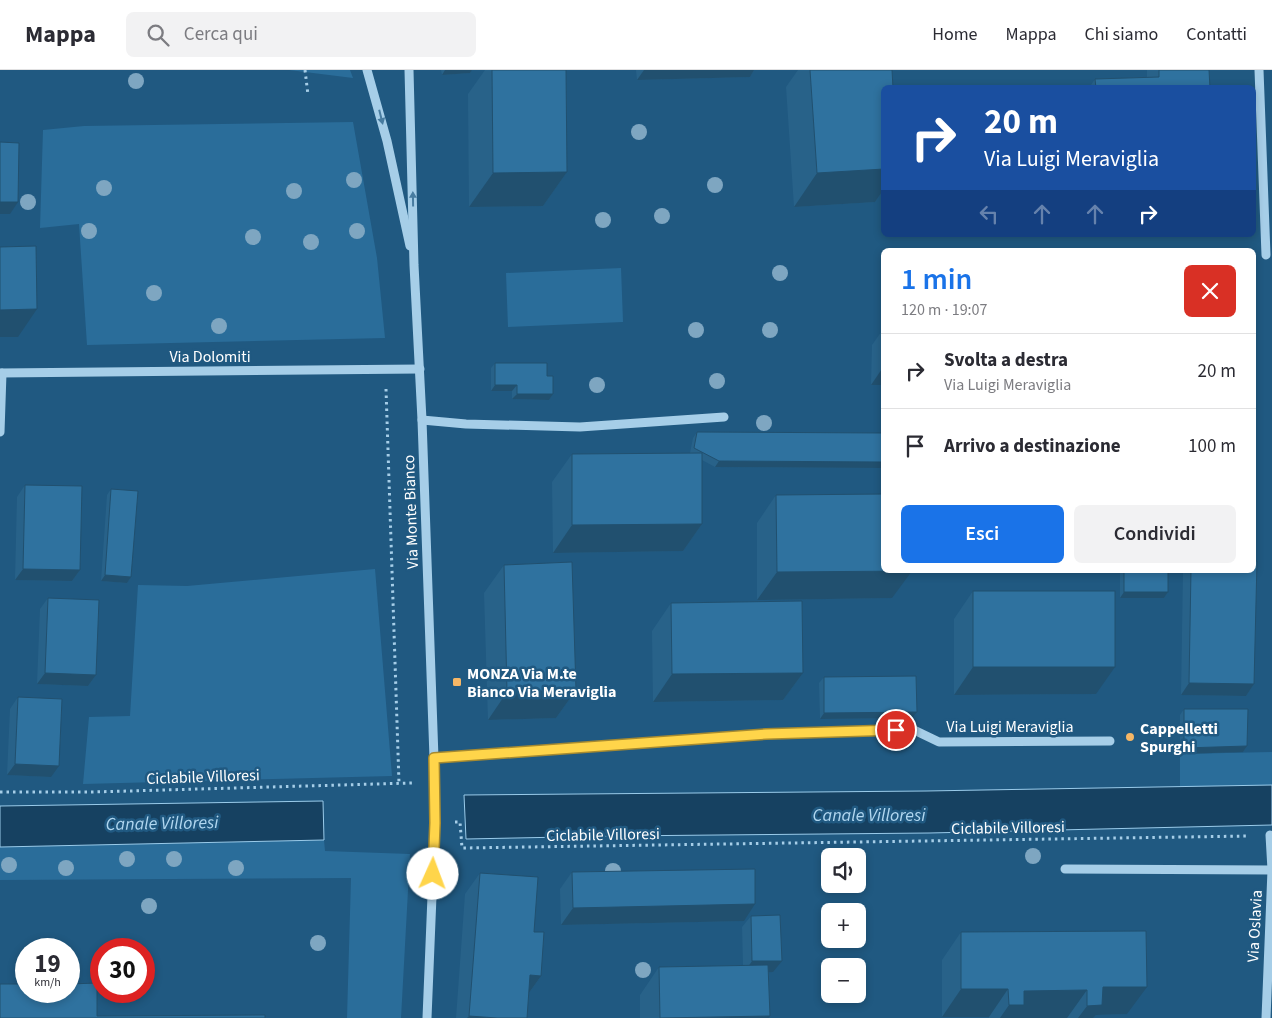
<!DOCTYPE html>
<html lang="it">
<head>
<meta charset="utf-8">
<style>
  :root { --surface:#fff; --page:#f2f2f3; --text:#2b2b33; --muted:#7c7c81; --line:#e1e1e2; --accent:#1a73e8 }
  body { margin:0; font-family:"Source Sans 3",sans-serif; background:var(--page); color:var(--text); height:100vh; display:flex; flex-direction:column; font-size:19px; white-space:nowrap }
  * { box-sizing:border-box; margin:0 }
  p { font-size:16px; color:var(--muted) }
  .icon { flex:none; width:28px; height:28px; fill:none; stroke:currentColor; stroke-width:2; stroke-linecap:round; stroke-linejoin:round }
  .map { position:relative; flex:1; overflow:hidden }
  .panel { position:absolute; left:881px; top:178px; width:375px; height:325px; display:flex; flex-direction:column; background:var(--surface); border-radius:8px; box-shadow:0 2px 8px #0003 }
  .panel>* { flex:none }
  .top-card { position:absolute; left:881px; top:15px; width:375px; height:152px; border-radius:8px; box-shadow:0 2px 8px #0003; background:#1a4fa0; color:#fff; overflow:hidden }
  .fabs { position:absolute; left:821px; top:778px; display:grid; gap:10px }
  .fabs a { display:grid; place-items:center; width:45px; height:45px; border-radius:8px; background:var(--surface); box-shadow:0 2px 8px #0003; font-size:25px }
  .speed { position:absolute; left:15px; top:868px; display:flex; gap:10px; font-size:25px; font-weight:700; text-align:center }
  .speed>* { display:grid; place-content:center; width:65px; height:65px; border-radius:50%; background:var(--surface); box-shadow:0 2px 8px #0003; line-height:1 }
  .speed small { font-size:12px; font-weight:400 }
  .speed .limit { border:8px solid #d22; background:#fff; color:#111 }
  .pin { position:absolute; display:grid; place-items:center; width:42px; height:42px; color:#fff; margin:-21px; border:2px solid #fff; border-radius:50%; box-shadow:0 1px 5px #0007 }
  .me { position:absolute; width:55px; margin:-28px; rotate:2deg; stroke-linejoin:round; filter:drop-shadow(0 0 4px #0008) }
  .turn { display:flex; align-items:center; gap:18px; height:105px; padding:0 20px; font-size:22px }
  .turn .icon { width:65px; height:65px; stroke-width:2.5 }
  .turn b { display:block; font-size:35px; line-height:42px }
  .lanes { display:flex; align-items:center; height:48px; padding:0 20px; background:#0003; justify-content:center; gap:25px; direction:ltr }
  .lanes .off { opacity:.35 }
  .round { display:grid; place-items:center; flex:none; width:52px; height:52px; border-radius:8px; background:var(--page) }
  .head { display:flex; align-items:center; justify-content:space-between; height:85px; padding:0 20px }
  h1 { font-size:30px; font-weight:600; line-height:38px; color:var(--accent) }
  .action { display:flex; gap:10px; margin-top:auto; padding:10px 20px }
  .action a { flex:1; height:58px; border-radius:8px; background:var(--accent); color:#fff; font-size:20px; font-weight:600; line-height:58px; text-align:center }
  .action a+a { background:var(--page); color:var(--text) }
  ul { padding:0; list-style:none }
  li { display:flex; align-items:center; gap:15px; height:75px; padding:0 20px; border-top:1px solid var(--line) }
  li div { flex:1 }
  li b { display:block; font-size:19px }
  li em { font-style:normal }
  header { display:flex; align-items:center; gap:30px; box-sizing:border-box; height:70px; padding:0 25px; background:var(--surface); border-bottom:1px solid var(--line) }
  header strong { font-size:24px }
  nav { display:flex; gap:28px; margin-inline-start:auto; font-size:18px }
  .search { width:350px; height:45px; background:var(--page); display:flex; align-items:center; gap:12px; box-sizing:border-box; padding:0 18px; border-radius:8px; color:var(--muted); font-size:19px }
  .map>svg:first-child { display:block }
</style>
</head>
<body>
<header>
<strong>Mappa</strong>
<div class="search"><svg class="icon" aria-label="search" viewBox="0 0 24 24"><circle cx="10" cy="10" r="6"/><path d="M15 15l6 6"/></svg>Cerca qui</div>
<nav><a>Home</a><a>Mappa</a><a>Chi siamo</a><a>Contatti</a></nav>
</header>
<div class="map">
<svg width="1272" height="948" viewBox="0 0 1272 948">
  <rect width="100%" height="100%" fill="#205981"/>
  <!-- green -->
  <g fill="#2a6d9a">
    <path d="M289 0H350L353 8Z"/>
    <path d="M353 52 377 188 385 268 87 275 79 154 40 158 43 60 84 56Z"/>
    <path d="M621 198 623 252 508 257 506 203Z"/>
    <path d="M375 499 392 706 83 714 89 647 130 646 138 515 187 516Z"/>
    <path d="M1272 682V715L1180 717V684Z"/>
    <path d="M324 770 325 781 410 784 401 948H347L351 808 0 810V777Z"/>
  </g>
  <!-- water -->
  <g fill="#164161" stroke="#9acbea">
    <path d="M1272 715V755L929 763 614 766 466 769 464 725 926 721Z"/>
    <path d="M323 731 324 770 0 777V736Z"/>
  </g>
  <g fill="none" stroke-linecap="round" stroke-linejoin="round">
    <!-- path -->
    <g stroke="#a6cee8" stroke-width="3" stroke-dasharray="2.5 4" stroke-linecap="butt">
      <path d="M305 0 308 25"/>
      <path d="M386 319 399 713"/>
      <path d="M0 722H93L412 713V715"/>
      <path d="M455 752H460L462 778 1249 766"/>
    </g>
    <!-- minor -->
    <g stroke="#a6cee8" stroke-width="9">
      <path d="M367 0 387 71 410 176"/>
      <path d="M409 0 414 195 422 350 434 688 435 753 427 948"/>
      <path d="M1259 0 1266 185"/>
      <path d="M0 303 420 299"/>
      <path d="M422 350 466 354 580 357 724 347"/>
      <path d="M0 362 2 303"/>
      <path d="M434 688 766 664 914 660 939 672 1110 671"/>
      <path d="M1065 799 1272 800"/>
      <path d="M1266 948 1272 800 1270 765"/>
    </g>
  </g>
  <!-- trees -->
  <g fill="#7ea6c1">
    <circle cx="136" cy="11" r="8"/>
    <circle cx="639" cy="62" r="8"/>
    <circle cx="354" cy="110" r="8"/>
    <circle cx="715" cy="115" r="8"/>
    <circle cx="104" cy="118" r="8"/>
    <circle cx="294" cy="121" r="8"/>
    <circle cx="28" cy="132" r="8"/>
    <circle cx="662" cy="146" r="8"/>
    <circle cx="603" cy="150" r="8"/>
    <circle cx="89" cy="161" r="8"/>
    <circle cx="357" cy="161" r="8"/>
    <circle cx="253" cy="167" r="8"/>
    <circle cx="311" cy="172" r="8"/>
    <circle cx="780" cy="203" r="8"/>
    <circle cx="154" cy="223" r="8"/>
    <circle cx="219" cy="256" r="8"/>
    <circle cx="696" cy="260" r="8"/>
    <circle cx="770" cy="260" r="8"/>
    <circle cx="717" cy="311" r="8"/>
    <circle cx="597" cy="315" r="8"/>
    <circle cx="764" cy="353" r="8"/>
    <circle cx="1033" cy="786" r="8"/>
    <circle cx="127" cy="789" r="8"/>
    <circle cx="174" cy="789" r="8"/>
    <circle cx="9" cy="795" r="8"/>
    <circle cx="66" cy="798" r="8"/>
    <circle cx="236" cy="798" r="8"/>
    <circle cx="613" cy="801" r="8"/>
    <circle cx="149" cy="836" r="8"/>
    <circle cx="318" cy="873" r="8"/>
    <circle cx="643" cy="900" r="8"/>
  </g>
  <!-- wall -->
  <g fill="#286289">
    <path d="M441 0H472L470 3 442 5Z"/>
    <path d="M485 0H566L567 102 543 136 469 137 468 24Z"/>
    <path d="M636 0H754L750 7 637 10Z"/>
    <path d="M798 0H892L884 18V119L875 132 794 137 786 17Z"/>
    <path d="M1147 0H1209L1210 18H1089L1095 9 1147 7Z"/>
    <path d="M884 258V315H871L872 275Z"/>
    <path d="M495 293 547 306 553 324 549 330 512 329V321H491V298Z"/>
    <path d="M697 362 884 363V398L715 397 702 390V454L683 481 553 483 552 412 572 384 690 383 693 368Z"/>
    <path d="M25 415 80 500 72 511 15 510 17 427Z"/>
    <path d="M111 419 131 507 127 513 101 511 107 425Z"/>
    <path d="M776 425 892 528 757 530V453Z"/>
    <path d="M504 495 576 620 556 648 488 650 484 523Z"/>
    <path d="M1120 500H1168V522L1164 528H1120Z"/>
    <path d="M1184 500H1254V614L1246 626 1181 625 1183 502Z"/>
    <path d="M973 521 1096 624 954 625V549Z"/>
    <path d="M48 528 96 605 88 616 37 614 40 539Z"/>
    <path d="M671 533 803 603 783 630 653 632 652 561Z"/>
    <path d="M824 607 912 648 820 649 819 613Z"/>
    <path d="M18 627 51 707 7 705 10 639Z"/>
    <path d="M1184 639 1247 676 1243 682 1180 684V645Z"/>
    <path d="M572 802 744 851 561 855 560 819Z"/>
    <path d="M480 803 534 862 541 906 529 923 527 948H456L465 824Z"/>
    <path d="M751 846 773 902H769L770 946 769 948H640V925L659 897 743 896 742 857Z"/>
    <path d="M1146 861 1127 944 1096 945 1093 948H989V947H942V890L961 862Z"/>
  </g>
  <!-- shaded-wall -->
  <g fill="#21506f">
    <path d="M445 0H472L470 3 442 5Z"/>
    <path d="M644 0H754L750 7 637 10Z"/>
    <path d="M884 99V119L875 132 794 137 817 103Z"/>
    <path d="M567 102 543 136 469 137 493 103Z"/>
    <path d="M0 132H18L10 144H0Z"/>
    <path d="M37 239 18 267H0V240Z"/>
    <path d="M884 296V315H871Z"/>
    <path d="M495 315H517L512 321H491Z"/>
    <path d="M517 324H553L549 330 512 329Z"/>
    <path d="M719 391 884 392V398L715 397Z"/>
    <path d="M702 454 683 481 553 483 572 455Z"/>
    <path d="M23 499 80 500 72 511 15 510Z"/>
    <path d="M912 501 892 528 757 530 777 502Z"/>
    <path d="M105 505 131 507 127 513 101 511Z"/>
    <path d="M1124 522H1168L1164 528H1120Z"/>
    <path d="M973 597H1115L1096 624 954 625Z"/>
    <path d="M45 603 96 605 88 616 37 614Z"/>
    <path d="M803 603 783 630 653 632 672 604Z"/>
    <path d="M1189 613 1254 614 1246 626 1181 625Z"/>
    <path d="M576 620 556 648 488 650 507 622Z"/>
    <path d="M917 642 912 648 820 649 824 643Z"/>
    <path d="M1247 676 1243 682 1180 684 1184 678Z"/>
    <path d="M15 694 59 696 51 707 7 705Z"/>
    <path d="M755 834 744 851 561 855 573 838Z"/>
    <path d="M752 891H782L773 902 744 903Z"/>
    <path d="M530 905 541 906 526 927Z"/>
    <path d="M1103 917H1147L1127 944 1096 945 1093 948H1078L1087 936Z"/>
    <path d="M961 919H1008L989 947H942Z"/>
    <path d="M1087 920 1067 948H1000L1009 935 1024 921Z"/>
    <path d="M469 946 497 948H467Z"/>
    <path d="M770 946 769 948H690Z"/>
  </g>
  <!-- building -->
  <g fill="#2f729f" stroke="#21506f">
    <path d="M492 0H566L567 102 493 103Z"/>
    <path d="M810 0H892L893 18H884V99L817 103Z"/>
    <path d="M1159 0H1209L1210 18H1096L1095 9 1159 7Z"/>
    <path d="M0 72 19 73 18 132H0Z"/>
    <path d="M36 176 37 239 0 240V177Z"/>
    <path d="M495 293H547V306H553V324H517V315H495Z"/>
    <path d="M697 362 884 363V392L719 391 694 378Z"/>
    <path d="M702 383V454L572 455V384Z"/>
    <path d="M25 415 82 416 80 500 23 499Z"/>
    <path d="M111 419 138 421 131 507 105 505Z"/>
    <path d="M884 424V500L912 501 777 502 776 425Z"/>
    <path d="M1254 491H1257L1254 614 1189 613 1191 500H1254Z"/>
    <path d="M572 492 576 620 507 622 504 495Z"/>
    <rect x="1124" y="500" width="44" height="22"/>
    <rect x="973" y="521" width="142" height="76"/>
    <path d="M48 528 99 530 96 605 45 603Z"/>
    <path d="M802 531 803 603 672 604 671 533Z"/>
    <path d="M916 606 917 642 824 643V607Z"/>
    <path d="M18 627 62 629 59 696 15 694Z"/>
    <path d="M1184 639H1248L1247 676 1184 678Z"/>
    <path d="M755 799V834L573 838 572 802Z"/>
    <path d="M480 803 538 807 534 862H544L541 906 530 905 527 948H497L469 946Z"/>
    <path d="M780 845 782 891H752L751 846Z"/>
    <path d="M1146 861 1147 917H1103L1102 935 1087 936V920L1024 921V935H1009L1008 919H961V862Z"/>
    <path d="M768 895 770 946 660 948 659 897Z"/>
    <path d="M97 913V946L265 945V948H0V914H26V921H69V914Z"/>
  </g>
  <!-- one-way arrows -->
  <defs><path id="oneway-solid" d="M-6-.8H1V-3.2L6.5 0L1 3.2V.8H-6Z" transform="scale(1.25)"/></defs>
  <g fill="#487ca0">
    <use href="#oneway-solid" transform="translate(381 47) rotate(76)"/>
    <use href="#oneway-solid" transform="translate(413 129) rotate(-91)"/>
  </g>
  <g fill="none" stroke-linecap="round" stroke-linejoin="round">
    <defs>
      <path id="route" d="M433 804 435 753 434 688 766 664 896 660"/>
    </defs>
    <!-- route casing -->
    <use href="#route" stroke="#a68a30" stroke-width="12"/>
    <!-- route -->
    <use href="#route" stroke="#ffd54a" stroke-width="9"/>
  </g>
  <!-- markers -->
  <g fill="#f6b766" stroke="#205981" stroke-width="2">
    <rect x="452" y="607" width="10" height="10" rx="2.5"/>
    <circle cx="1130" cy="667" r="5"/>
  </g>
  <g text-anchor="middle" stroke-width="5" stroke-linejoin="round" paint-order="stroke">
    <!-- street labels -->
    <g font-size="16" fill="#fff" stroke="#205981">
      <text x="210" y="292">Via Dolomiti</text>
      <text transform="translate(410 442) rotate(-92)" y="6">Via Monte Bianco</text>
      <text x="1010" y="662">Via Luigi Meraviglia</text>
      <text transform="translate(203 706) rotate(-2)" y="6">Ciclabile Villoresi</text>
      <text transform="translate(1008 757) rotate(-1)" y="6">Ciclabile Villoresi</text>
      <text transform="translate(603 764) rotate(-1)" y="6">Ciclabile Villoresi</text>
      <text transform="translate(1254 856) rotate(-87)" y="6">Via Oslavia</text>
    </g>
    <!-- poi labels -->
    <g font-size="16" font-weight="bold" fill="#fff" stroke="#205981" text-anchor="start">
      <text x="467" y="609">MONZA Via M.te<tspan x="467" dy="18">Bianco Via Meraviglia</tspan></text>
      <text x="1140" y="664">Cappelletti<tspan x="1140" dy="18">Spurghi</tspan></text>
    </g>
    <!-- water labels -->
    <g font-size="18" font-style="italic" fill="#b1d7f0" stroke="#205981">
      <text x="869" y="751">Canale Villoresi</text>
      <text transform="translate(162 753) rotate(-1)" y="6">Canale Villoresi</text>
    </g>
  </g>
</svg>
<div class="fabs">
<a><svg class="icon" aria-label="sound" viewBox="0 0 24 24"><path d="M4 9h4l5-4v14l-5-4H4zM17 9q2 3 0 6"/></svg></a>
<a>+</a>
<a>−</a>
</div>
<div class="speed"><div>19<small>km/h</small></div><div class="limit">30</div></div>
<div class="pin" style="left:896px;top:660px;background:#d93025"><svg class="icon" aria-label="arrive" viewBox="0 0 24 24"><path d="M6 21V4h12l-3 4 3 4H6"/></svg></div>
<svg class="me" style="left:433px;top:804px" viewBox="-20 -20 40 40"><circle r="19" fill="#fff"/><path d="M0-13L10 11 0 6-10 11z" fill="#ffd54a"/></svg>
<div class="top-card">
<div class="turn"><svg class="icon" aria-label="right" viewBox="0 0 24 24"><path d="M7 20v-9h11M14 6l5 5-5 5"/></svg><div><b>20 m</b>Via Luigi Meraviglia</div></div>
<div class="lanes"><svg class="icon off" aria-label="left" viewBox="0 0 24 24"><path d="M17 20v-9H6M10 6l-5 5 5 5"/></svg><svg class="icon off" aria-label="ahead" viewBox="0 0 24 24"><path d="M12 20V5M6 11l6-6 6 6"/></svg><svg class="icon off" aria-label="ahead" viewBox="0 0 24 24"><path d="M12 20V5M6 11l6-6 6 6"/></svg><svg class="icon" aria-label="right" viewBox="0 0 24 24"><path d="M7 20v-9h11M14 6l5 5-5 5"/></svg></div>
</div>
<section class="panel">
<div class="head"><div><h1>1 min</h1><p>120 m · 19:07</p></div><a class="round" style="background:#d93025;color:#fff"><svg class="icon" aria-label="close" viewBox="0 0 24 24"><path d="M6 6l12 12M18 6L6 18"/></svg></a></div>
<ul>
<li><svg class="icon" aria-label="right" viewBox="0 0 24 24"><path d="M7 20v-9h11M14 6l5 5-5 5"/></svg><div><b>Svolta a destra</b><p>Via Luigi Meraviglia</p></div><em>20 m</em></li>
<li><svg class="icon" aria-label="arrive" viewBox="0 0 24 24"><path d="M6 21V4h12l-3 4 3 4H6"/></svg><div><b>Arrivo a destinazione</b></div><em>100 m</em></li>
</ul>
<div class="action"><a>Esci</a><a>Condividi</a></div>
</section>
</div>
</body>
</html>
